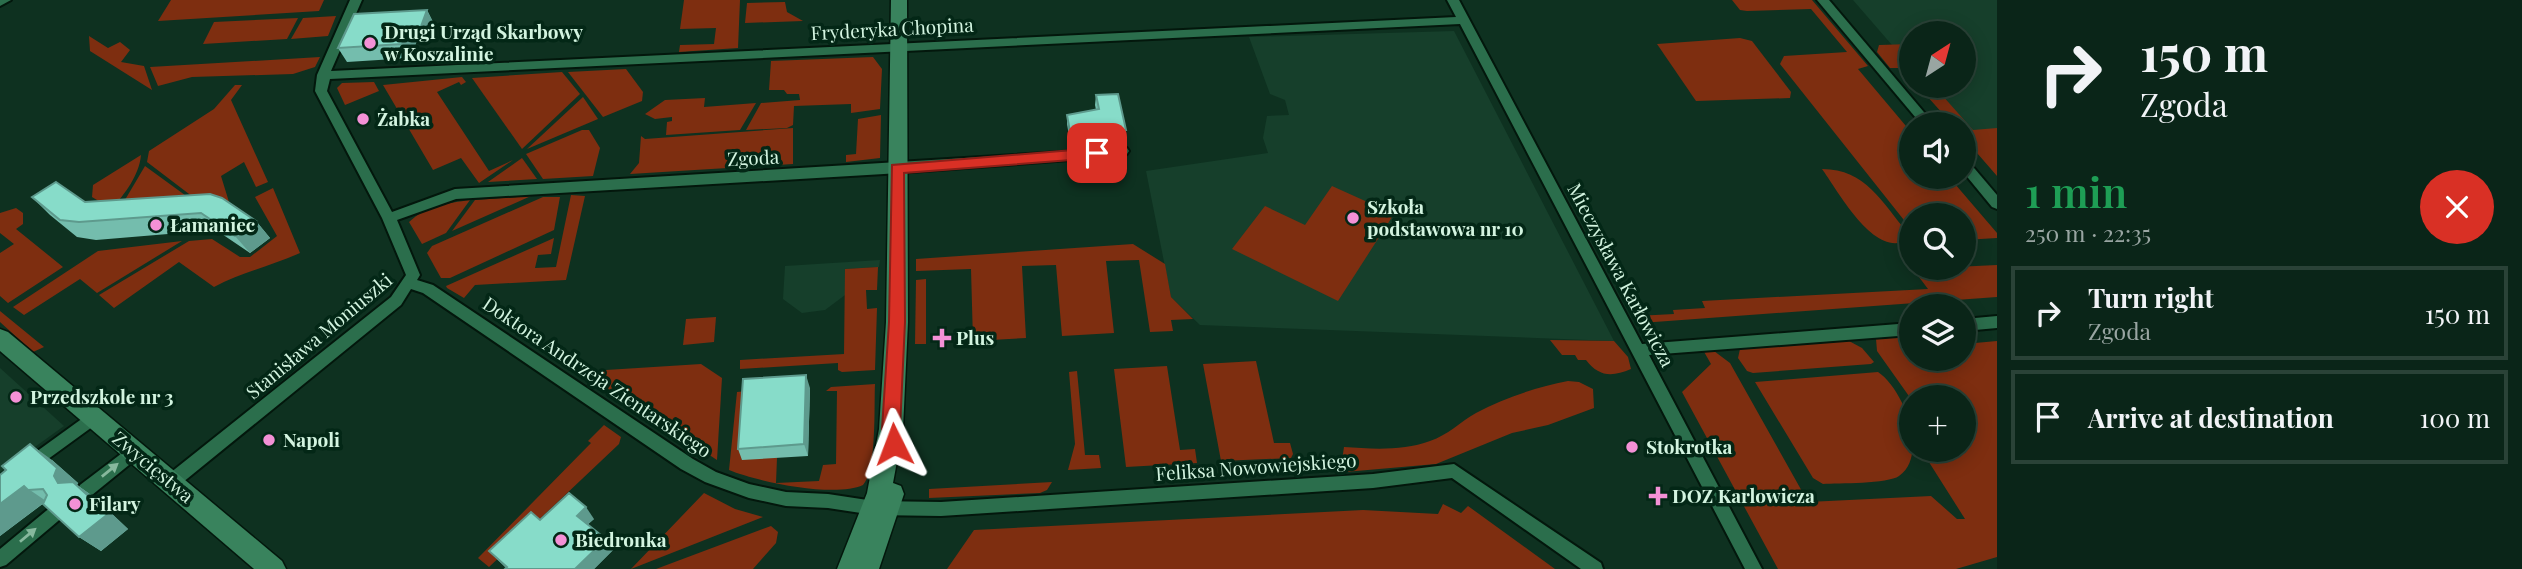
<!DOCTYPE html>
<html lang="en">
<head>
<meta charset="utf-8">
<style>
  :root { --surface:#0a2518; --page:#183125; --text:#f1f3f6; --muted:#99a5a2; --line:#2a4237 }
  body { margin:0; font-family:"Playfair Display",serif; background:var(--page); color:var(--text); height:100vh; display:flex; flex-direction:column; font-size:26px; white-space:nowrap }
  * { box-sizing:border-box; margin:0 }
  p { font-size:23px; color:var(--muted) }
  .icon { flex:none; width:38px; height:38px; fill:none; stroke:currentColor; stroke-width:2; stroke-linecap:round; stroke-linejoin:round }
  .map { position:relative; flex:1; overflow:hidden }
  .sheet { display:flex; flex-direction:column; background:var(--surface); width:525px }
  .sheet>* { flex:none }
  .banner { background:#0a2518; color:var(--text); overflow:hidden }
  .needle { width:46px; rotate:36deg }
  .tools { position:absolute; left:1899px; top:21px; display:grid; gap:14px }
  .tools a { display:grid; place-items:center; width:77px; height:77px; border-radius:50%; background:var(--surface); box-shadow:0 4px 18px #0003,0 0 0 2px var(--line); font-size:35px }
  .pin { position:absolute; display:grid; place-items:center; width:60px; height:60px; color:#fff; margin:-30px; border-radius:14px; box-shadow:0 4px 10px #0006 }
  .me { position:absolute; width:77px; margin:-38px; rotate:357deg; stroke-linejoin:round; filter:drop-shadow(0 0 5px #0008) }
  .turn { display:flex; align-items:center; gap:24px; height:147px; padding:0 28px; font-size:32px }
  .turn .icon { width:91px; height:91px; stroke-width:2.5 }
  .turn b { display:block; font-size:49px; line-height:60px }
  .round { display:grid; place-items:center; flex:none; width:74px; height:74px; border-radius:37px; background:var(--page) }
  .headline { display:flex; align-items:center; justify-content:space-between; height:119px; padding:0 28px }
  h1 { font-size:42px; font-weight:600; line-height:52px; color:#1e9e55 }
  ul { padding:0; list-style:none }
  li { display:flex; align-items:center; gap:21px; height:94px; margin:0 14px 10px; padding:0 14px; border:4px solid var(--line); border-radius:0px }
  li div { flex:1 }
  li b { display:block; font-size:26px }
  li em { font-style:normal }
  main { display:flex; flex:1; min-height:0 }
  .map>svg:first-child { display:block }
</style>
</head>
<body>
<main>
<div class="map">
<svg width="1997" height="569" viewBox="0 0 1997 569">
  <rect width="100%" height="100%" fill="#0e3120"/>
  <!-- built -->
  <g fill="#163f2b">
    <path d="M1853 0H1997V175L1964 124 1919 86H1964V33H1911V77L1892 45Z"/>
    <path d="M1454 31 1614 341 1200 325 1171 297 1146 171 1268 153 1263 138 1267 116 1289 115 1285 100 1270 94 1249 37Z"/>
    <path d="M880 260 879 267 845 269V295L825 310 802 313 783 299 785 266Z"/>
    <path d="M0 368 64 426 0 472Z"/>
  </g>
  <!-- green -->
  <g fill="#7e2e10">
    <path d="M171 0H324L319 11 158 21Z"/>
    <path d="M684 0H740L738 48 679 52 680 45 714 44 716 28 680 29Z"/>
    <path d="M1732 0H1812L1868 66 1858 69 1911 132V177H1949L1997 233V238L1964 240V215H1911V229L1780 64 1784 56 1847 52 1811 9 1747 11 1740 10Z"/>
    <path d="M785 2 787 12 803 21 745 23 747 3Z"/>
    <path d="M336 16 328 36 291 39 303 18Z"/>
    <path d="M298 18 287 39 203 44 214 22Z"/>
    <path d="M89 36 108 48 120 42 130 50 121 62 144 66 152 90 90 51Z"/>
    <path d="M1740 38 1752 41 1791 92 1790 98 1696 101 1657 44Z"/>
    <path d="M1911 44V78L1903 68H1890L1877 52 1879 45Z"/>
    <path d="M320 57 315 67 293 74 192 77 158 86 150 67Z"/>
    <path d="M873 57 882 69 880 109 851 113V104L794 106 793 125 787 128 746 130 761 103 800 100 799 94H787L784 90H769L771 61Z"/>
    <path d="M626 69 643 92 642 101 603 117 568 72Z"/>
    <path d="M562 72 580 94 522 149 472 78Z"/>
    <path d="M462 77 466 82 461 85 459 82 437 92 489 171 513 160 479 183 461 158 433 170 383 85Z"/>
    <path d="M374 82 379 91 345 105 337 88 342 83Z"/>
    <path d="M235 85H242L231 100 268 182 256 187 244 162 221 176 229 202 193 197 147 162 149 151 214 109Z"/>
    <path d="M1918 86H1934L1973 130 1997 128V176L1964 138V124H1952Z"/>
    <path d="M583 97 598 119 527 149Z"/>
    <path d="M705 98 704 107 756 103 740 130 666 135 667 122 672 121V117L655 119 645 114 665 100Z"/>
    <path d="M881 115 880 158 846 162V155L856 154 858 119Z"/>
    <path d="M793 128V164L630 174 639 163 641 136 645 139Z"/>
    <path d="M582 130H589L600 148 593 176 543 179 526 154Z"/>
    <path d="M141 155C139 176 125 193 112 209L92 197 93 185Z"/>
    <path d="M522 158 537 179 488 182Z"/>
    <path d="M145 166 189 198 119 210Z"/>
    <path d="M1822 169C1866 169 1882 203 1908 233L1905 241C1873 256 1838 191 1822 169Z"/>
    <path d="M1332 186 1394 214 1338 301 1232 249 1265 206 1305 225Z"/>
    <path d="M273 188 300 253C271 266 242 272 214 287L179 262 114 308 99 295 189 241 212 239 240 257H250L277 236 255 197Z"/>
    <path d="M571 195 585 196 566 280 475 285 464 298 447 288 446 286 554 238 551 254 538 255 535 268 556 267Z"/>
    <path d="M531 196 452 231 475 200Z"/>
    <path d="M543 197H560L554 230 450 278H441L427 253 432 246Z"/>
    <path d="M470 200 446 233 422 244 409 222C426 206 448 203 470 200Z"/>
    <path d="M16 208 23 213V224L16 229 63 267 8 303 0 296V253L14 244 0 233V213Z"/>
    <path d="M182 241 97 293 80 279 24 315 13 307 98 251Z"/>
    <path d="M1133 244 1165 264 1171 297 1193 319 1171 320 1173 331 1150 332 1139 260 1106 261 1114 333 1062 336 1056 265 1022 266 1026 338 973 341 971 269 916 271V259Z"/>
    <path d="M1997 265V297L1641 323 1636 316 1674 314 1673 310 1705 308 1702 301 1928 289 1913 269Z"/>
    <path d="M878 267 877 290H866L867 309 877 308 875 370 842 372 838 370V363L740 369V360L844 354 845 269Z"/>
    <path d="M926 279V344H915L916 280Z"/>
    <path d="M0 311 44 347 33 352 0 322Z"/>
    <path d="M716 317 714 342 683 345 686 319Z"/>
    <path d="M1911 335V359H1964V344L1997 341V557L1956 569H1778L1682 392 1711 364 1703 350 1714 351 1730 363 1808 502 1931 496 1957 519H1965L1927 459 1926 450H1964V397L1911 399 1877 351 1876 339Z"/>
    <path d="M1550 340 1614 341 1628 357 1631 369C1612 377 1599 377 1586 360H1578L1575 355H1562Z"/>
    <path d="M1849 341 1862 348 1874 362 1871 364 1753 373 1747 371 1738 358 1740 349Z"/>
    <path d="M1256 361 1274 443H1290L1293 454 1291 458 1221 461 1203 364Z"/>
    <path d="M701 364 722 378 717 460 593 379 606 370Z"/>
    <path d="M1167 366 1180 450 1195 449 1197 463 1126 467 1114 369Z"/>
    <path d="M1077 371 1085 455H1099L1101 468 1068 470 1075 444 1069 372Z"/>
    <path d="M1878 372C1904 389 1929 456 1899 476 1888 484 1838 483 1823 484L1813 478 1755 382Z"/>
    <path d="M1568 381 1579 382 1593 389 1594 408 1548 425 1512 433 1436 464 1345 472 1341 467 1344 447C1372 449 1403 451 1430 441 1448 435 1460 422 1476 413 1504 398 1537 387 1568 381Z"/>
    <path d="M875 384C874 406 877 471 863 485 835 498 758 482 729 470L737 392 747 391 777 458 776 483 819 481 823 465 836 464 837 391H826L831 387Z"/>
    <path d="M604 425 621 437 619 444 489 567 478 558 591 443 588 441Z"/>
    <path d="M1052 482 1047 490 1040 493 929 498V489Z"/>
    <path d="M704 493 735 509 763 517 631 569Z"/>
    <path d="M1443 504 1461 513 1468 506 1555 569H947L974 530 1363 510 1438 514Z"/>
    <path d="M771 526 778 532 776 543 753 569H656Z"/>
  </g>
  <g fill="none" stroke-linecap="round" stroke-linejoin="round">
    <defs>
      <g id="street">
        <path d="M0 0H11L0 6Z"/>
        <path d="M350 0H362L331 71 1456 17 1447 0H1459L1642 344 1911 323V335L1649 355 1762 569H1745L1460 24 330 79 327 91 392 212 455 189 1127 148 1129 151 1127 154 1123 156 884 174 456 199 397 220 420 275 417 280 433 285 693 459 716 472 749 484 786 492 828 494 874 501 941 502 1373 474 1454 464 1601 563 1603 569H1581L1452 478 1373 488 941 516 874 515 828 508 786 506 749 498 705 482 681 469 423 293 411 289 401 305 177 487 171 489 165 487 163 482 165 477 391 297 406 275 382 218 315 91 317 75Z"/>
        <path d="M1817 0H1829L1934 124H1921Z"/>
        <path d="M1964 160 1969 162 1997 195V209L1992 207 1964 173Z"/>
        <path d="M1997 316V328L1964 331V319Z"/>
        <path d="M94 410 99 412 102 417 99 422 0 494V478Z"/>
        <path d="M134 444 140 446 142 451 140 456 92 495 86 497 80 495 78 490 80 485Z"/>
        <path d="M58 504 64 506 66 511 64 516 6 565 0 567V549L52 506Z"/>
      </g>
      <g id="secondary">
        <path d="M891 0H907L908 322 903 429 893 483 901 486 904 494 879 569H837L867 493 879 429 886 322Z"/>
        <path d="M0 329 8 332 282 561 286 569H254L0 351Z"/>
      </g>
    </defs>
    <!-- street casing -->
    <use href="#street" stroke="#03170c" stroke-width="4"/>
    <!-- secondary casing -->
    <use href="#secondary" stroke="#03170c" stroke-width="3"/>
    <!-- street -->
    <use href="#street" fill="#2b6e4c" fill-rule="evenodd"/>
    <!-- secondary -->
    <use href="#secondary" fill="#39835d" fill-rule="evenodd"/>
  </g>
  <!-- wall -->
  <g fill="#74bdad">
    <path d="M427 10 434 24 427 43H416L410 58 347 62 338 48Z"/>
    <path d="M1096 95 1126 130 1125 139 1070 142 1067 124V115L1096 110 1095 105Z"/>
    <path d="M210 194 256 221 270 238 250 253 216 230 96 240 77 237 50 215 32 197 85 202Z"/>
    <path d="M810 388 808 456 742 460 738 449Z"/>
    <path d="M52 460 78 483 77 485 94 497 128 529 101 551 79 537 44 503 0 536V475L6 470Z"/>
    <path d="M594 519 588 524 613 550 594 569H505L506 568 489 551 540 520Z"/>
  </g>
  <!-- shaded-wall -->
  <g fill="#5e9a8d">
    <path d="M427 10 434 24 427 43 420 29Z"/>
    <path d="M409 29 416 43 410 58 402 44Z"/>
    <path d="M256 221 270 238 250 253 235 236Z"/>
    <path d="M806 375 810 388 808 456 804 444Z"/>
    <path d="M30 444 52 460 78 483 77 485 94 497 128 529 101 551 79 537Z"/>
    <path d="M24 486 46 501 0 536V504Z"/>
    <path d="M586 507 594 519 585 527 577 516Z"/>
    <path d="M606 539 613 550 594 569H575Z"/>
  </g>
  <!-- building -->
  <g fill="#87dcc9" stroke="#5e9a8d" stroke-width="2">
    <path d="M427 10 420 29H409L402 44 338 48 354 14Z"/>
    <path d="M1118 94 1126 130 1070 132 1067 115 1099 109 1096 95Z"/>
    <path d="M56 182 85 202 210 194 222 198 256 221 235 236 201 213 79 222 60 220 32 197Z"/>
    <path d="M806 375 804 444 738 449 743 379Z"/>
    <path d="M30 444 57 468 54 476 58 483 73 482 108 514 79 537 43 504 47 495 43 489 28 490 24 486 0 504V475L6 470 2 466Z"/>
    <path d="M569 493 586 507 577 516 606 539 575 569H505L507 567 489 551 531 512 540 520Z"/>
  </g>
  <!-- one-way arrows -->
  <defs><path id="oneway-solid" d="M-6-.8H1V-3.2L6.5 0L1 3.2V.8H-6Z" transform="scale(1.75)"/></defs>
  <g fill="#87b89d">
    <use href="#oneway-solid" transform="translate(110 470) rotate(-39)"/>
    <use href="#oneway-solid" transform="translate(28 535) rotate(-40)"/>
  </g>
  <!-- route -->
  <path fill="#d93025" stroke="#8d1f18" stroke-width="2" d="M1097 148 1104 153 1097 158 904 173 905 322 900 429 902 444 900 450H887L882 429 889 322 892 165Z"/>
  <!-- markers -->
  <g fill="#f391d6" stroke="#032716" stroke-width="2.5">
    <circle cx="370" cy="43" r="7"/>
    <circle cx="363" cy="119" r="7"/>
    <circle cx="1353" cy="218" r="7"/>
    <circle cx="156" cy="225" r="7"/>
    <path d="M938.5 327.5h7v7h7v7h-7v7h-7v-7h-7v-7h7z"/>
    <circle cx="16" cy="397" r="7"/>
    <circle cx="269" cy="440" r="7"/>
    <circle cx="1632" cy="447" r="7"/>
    <path d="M1654.5 485.5h7v7h7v7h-7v7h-7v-7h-7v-7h7z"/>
    <circle cx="75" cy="504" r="7"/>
    <circle cx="561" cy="540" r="7"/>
  </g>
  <g text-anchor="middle" stroke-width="7" stroke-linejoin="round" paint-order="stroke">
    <!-- street labels -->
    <g font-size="19" fill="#d3f4e0" stroke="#032716">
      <text transform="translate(892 29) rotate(-3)" y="7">Fryderyka Chopina</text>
      <text transform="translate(753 158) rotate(-3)" y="7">Zgoda</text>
      <text transform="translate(1621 275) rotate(62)" y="7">Mieczysława Karłowicza</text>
      <text transform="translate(319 336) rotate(-40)" y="7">Stanisława Moniuszki</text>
      <text transform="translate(597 377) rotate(34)" y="7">Doktora Andrzeja Zientarskiego</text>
      <text transform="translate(153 467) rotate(40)" y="7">Zwycięstwa</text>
      <text transform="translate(1256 467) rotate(-4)" y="7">Feliksa Nowowiejskiego</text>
    </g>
    <!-- poi labels -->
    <g font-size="19" font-weight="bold" fill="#d3f4e0" stroke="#032716" text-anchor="start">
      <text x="384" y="39">Drugi Urząd Skarbowy<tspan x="384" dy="22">w Koszalinie</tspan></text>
      <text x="377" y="126">Żabka</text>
      <text x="1367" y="214">Szkoła<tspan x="1367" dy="22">podstawowa nr 10</tspan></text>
      <text x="170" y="232">Łamaniec</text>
      <text x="956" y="345">Plus</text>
      <text x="30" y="404">Przedszkole nr 3</text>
      <text x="283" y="447">Napoli</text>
      <text x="1646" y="454">Stokrotka</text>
      <text x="1672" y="503">DOZ Karlowicza</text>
      <text x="89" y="511">Filary</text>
      <text x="575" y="547">Biedronka</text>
    </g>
  </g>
</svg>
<div class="tools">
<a><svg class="needle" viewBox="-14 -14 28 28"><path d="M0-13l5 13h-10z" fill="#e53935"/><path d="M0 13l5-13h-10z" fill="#99a5a2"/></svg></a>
<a><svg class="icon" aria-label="sound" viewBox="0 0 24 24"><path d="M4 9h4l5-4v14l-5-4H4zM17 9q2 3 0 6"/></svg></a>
<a><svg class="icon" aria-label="search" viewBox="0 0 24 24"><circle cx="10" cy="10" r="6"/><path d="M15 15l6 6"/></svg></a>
<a><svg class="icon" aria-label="layers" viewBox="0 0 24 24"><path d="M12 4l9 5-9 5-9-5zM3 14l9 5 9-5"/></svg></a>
<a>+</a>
</div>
<div class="pin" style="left:1097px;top:153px;background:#d93025"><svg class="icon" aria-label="arrive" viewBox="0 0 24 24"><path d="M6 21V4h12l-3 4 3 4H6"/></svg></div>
<svg class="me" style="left:894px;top:444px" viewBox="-20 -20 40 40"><path d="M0-17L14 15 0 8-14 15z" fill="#d93025" stroke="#fff" stroke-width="4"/></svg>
</div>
<section class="sheet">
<div class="banner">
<div class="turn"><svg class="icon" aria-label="right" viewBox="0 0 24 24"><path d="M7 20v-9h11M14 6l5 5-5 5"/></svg><div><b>150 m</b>Zgoda</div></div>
</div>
<div class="headline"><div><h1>1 min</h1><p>250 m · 22:35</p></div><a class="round" style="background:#d93025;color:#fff"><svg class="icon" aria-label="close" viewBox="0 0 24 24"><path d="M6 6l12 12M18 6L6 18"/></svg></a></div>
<ul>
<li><svg class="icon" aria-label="right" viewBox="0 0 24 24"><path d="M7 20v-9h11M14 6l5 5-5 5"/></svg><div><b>Turn right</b><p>Zgoda</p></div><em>150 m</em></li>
<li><svg class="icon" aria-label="arrive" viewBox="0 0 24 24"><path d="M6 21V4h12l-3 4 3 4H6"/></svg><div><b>Arrive at destination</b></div><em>100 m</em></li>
</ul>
</section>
</main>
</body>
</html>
